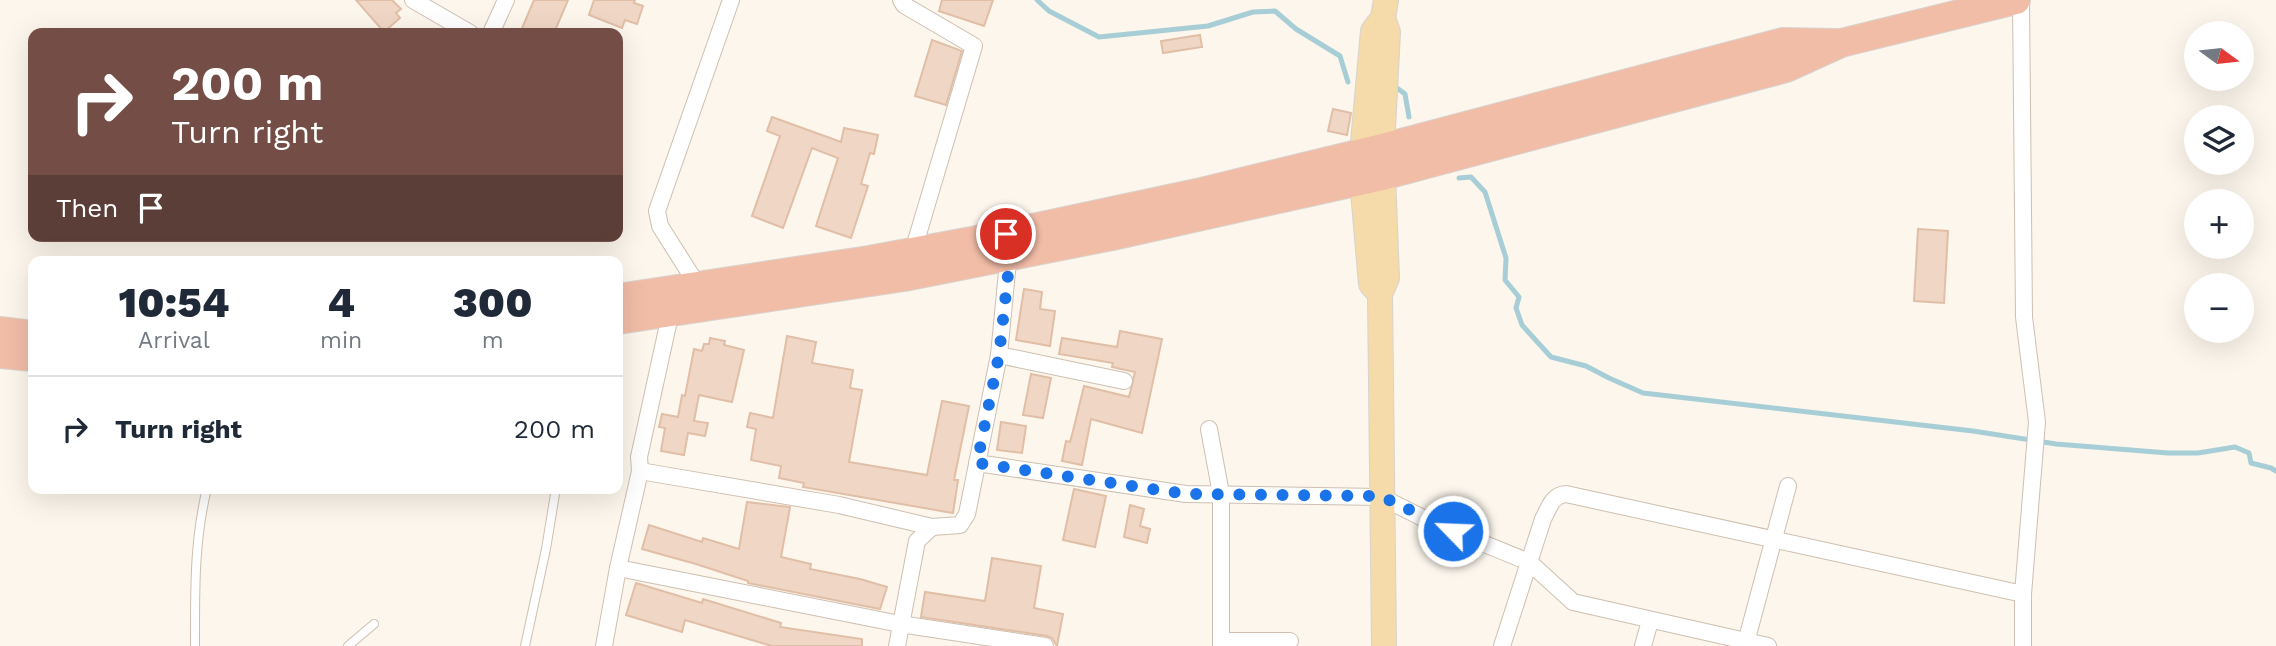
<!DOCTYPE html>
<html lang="en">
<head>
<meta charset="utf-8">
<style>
  :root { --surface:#fff; --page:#f6f6f7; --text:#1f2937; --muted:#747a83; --line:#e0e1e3 }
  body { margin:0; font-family:"Work Sans",sans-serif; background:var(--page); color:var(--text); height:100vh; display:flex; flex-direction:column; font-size:26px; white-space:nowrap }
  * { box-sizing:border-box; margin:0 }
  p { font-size:23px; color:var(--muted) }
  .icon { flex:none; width:38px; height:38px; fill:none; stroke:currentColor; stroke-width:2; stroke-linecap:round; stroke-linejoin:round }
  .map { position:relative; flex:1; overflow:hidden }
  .sheet { position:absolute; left:28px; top:256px; width:595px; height:238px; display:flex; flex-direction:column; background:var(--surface); border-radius:14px; box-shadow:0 7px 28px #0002 }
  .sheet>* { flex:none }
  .banner { position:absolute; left:28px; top:28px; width:595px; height:214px; border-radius:14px; box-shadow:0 7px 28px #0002; background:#744e46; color:#fff; overflow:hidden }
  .needle { width:46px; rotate:105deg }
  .buttons { position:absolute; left:2184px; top:21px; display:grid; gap:14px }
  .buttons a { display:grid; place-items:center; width:70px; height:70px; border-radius:50%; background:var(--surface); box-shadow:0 7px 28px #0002; font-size:35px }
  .pin { position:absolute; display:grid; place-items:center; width:60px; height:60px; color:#fff; margin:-30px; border:4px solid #fff; border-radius:50%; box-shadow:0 2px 7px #0007 }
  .me { position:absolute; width:77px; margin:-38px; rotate:294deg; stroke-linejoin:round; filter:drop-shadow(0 0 5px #0008) }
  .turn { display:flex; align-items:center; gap:24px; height:147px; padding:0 28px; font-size:32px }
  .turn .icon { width:91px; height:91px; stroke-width:2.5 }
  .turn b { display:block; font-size:49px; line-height:60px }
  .then { display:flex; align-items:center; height:66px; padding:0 28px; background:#0003; gap:14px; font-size:26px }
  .eta { display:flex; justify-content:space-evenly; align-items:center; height:119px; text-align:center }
  .eta b { font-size:42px; font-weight:800; line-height:49px }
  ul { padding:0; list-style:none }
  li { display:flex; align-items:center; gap:21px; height:105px; padding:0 28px; border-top:2px solid var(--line) }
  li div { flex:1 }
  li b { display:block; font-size:26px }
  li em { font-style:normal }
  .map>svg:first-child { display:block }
</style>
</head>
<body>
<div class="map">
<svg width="2276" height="646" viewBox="0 0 2276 646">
  <rect width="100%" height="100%" fill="#fcf6ec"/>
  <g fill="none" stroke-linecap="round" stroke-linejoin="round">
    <!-- stream -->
    <g stroke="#a7ced6" stroke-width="5">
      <path d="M1037 0 1049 11 1099 37 1208 26 1253 12 1275 11 1296 29 1340 56 1348 82"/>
      <path d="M1393 85 1405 94 1409 117"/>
      <path d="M1459 178 1471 177 1485 192 1506 258 1505 280 1519 297 1516 308 1522 325 1551 357 1586 366 1609 378 1643 393 1973 431 2056 444 2168 453H2198L2235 447 2249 453 2251 463 2271 468 2276 471"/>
    </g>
  </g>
  <!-- building -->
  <g fill="#f0d7c5" stroke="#e1bea6" stroke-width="2">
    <path d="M356 0H392L401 9 396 13 400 18 384 32Z"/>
    <path d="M534 0H568L554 33H520Z"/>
    <path d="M594 0H635L634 3 643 6 637 24 625 20 622 28 589 15Z"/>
    <path d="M942 0H993L984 26 939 11Z"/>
    <path d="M1200 35 1202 47 1163 53 1161 41Z"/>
    <path d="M932 40 962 51 946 105 915 96Z"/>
    <path d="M1333 109 1351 113 1347 135 1328 131Z"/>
    <path d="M772 117 841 142 844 128 878 135 874 154 870 153 861 184 868 186 851 238 816 226 838 158 812 148 783 228 752 216 780 136 767 131Z"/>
    <path d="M1918 229 1948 231 1944 303 1914 301Z"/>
    <path d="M1024 289 1042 292 1040 309 1055 311 1050 346 1016 340Z"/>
    <path d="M1120 331 1162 339 1142 433 1091 419 1082 465 1062 461 1066 441 1070 442 1073 431 1084 386 1129 397 1135 372 1112 367 1113 363 1059 354 1062 338 1117 347Z"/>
    <path d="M787 336 816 342 812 363 853 370 850 388 862 390 849 462 927 475 942 401 969 406 954 480H958L953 513 803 487 804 483 779 478 781 466 751 460 756 429 747 427 750 413 773 418Z"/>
    <path d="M710 338 725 341 724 345 744 350 732 402 699 395 694 421 708 423 705 436 688 433 684 455 661 451 665 428 659 427 662 414 678 417 682 395 685 396 694 349 702 351 704 344H709Z"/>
    <path d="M1031 374 1051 378 1043 418 1023 415Z"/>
    <path d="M1001 422 1026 426 1022 453 997 450Z"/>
    <path d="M1074 489 1106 496 1095 547 1063 540Z"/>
    <path d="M747 502 790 507 781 557 811 564 810 569 860 579 887 587 880 609 748 583V581L696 564 642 549 649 525 702 542 703 538 739 549Z"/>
    <path d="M1130 505 1144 509 1140 526 1150 529 1147 543 1124 537Z"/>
    <path d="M992 558 1041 566 1034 608 1063 614 1057 646 1052 638 1047 636 921 617 925 592 985 601Z"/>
    <path d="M636 583 702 603 703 599 781 623 780 627 862 639V646H772L685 620 682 632 626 615Z"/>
  </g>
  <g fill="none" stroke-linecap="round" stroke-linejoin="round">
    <defs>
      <g id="lane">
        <path d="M195 646C195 591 194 542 207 488"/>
        <path d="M348 646 374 624"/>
        <path d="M525 646 546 549 556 488"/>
      </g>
      <g id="street">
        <path d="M413 0 470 33"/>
        <path d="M901 0 904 5 974 46 913 251"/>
        <path d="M2021 0 2024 317 2037 422 2023 594V646"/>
        <path d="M491 33 506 0"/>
        <path d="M698 286 660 226 657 211 731 0"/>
        <path d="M671 311 639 457 640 471 618 568 900 624 1045 646"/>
        <path d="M999 355 1124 381"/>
        <path d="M1209 429 1221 494V646"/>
        <path d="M977 463 1186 494 1381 497 1433 523 1529 562 1573 602 1768 646"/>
        <path d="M640 471 839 505 932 527"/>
        <path d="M1221 641H1290"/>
        <path d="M604 646 618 568"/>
        <path d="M897 646 917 541 932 527 960 525 967 514 999 355 1009 251"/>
        <path d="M1502 646 1543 519C1549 508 1552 495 1566 494L2023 594"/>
        <path d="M1643 646 1650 621"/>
        <path d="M1745 646 1788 486"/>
      </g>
      <g id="primary">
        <path d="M1383 18 1388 32 1382 148 1387 278 1380 294 1384 646"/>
        <path d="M1380 294 1371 284 1362 180V153L1373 31 1383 18 1386 0"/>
      </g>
      <g id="highway">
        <path d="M618 298 869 260 977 240 1197 193 1382 148 1783 42 1835 43"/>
        <path d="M618 320 904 277 1112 236 1382 176 1786 68 1841 43 2016 0"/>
        <path d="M0 331 33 335"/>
        <path d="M0 354 33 357"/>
      </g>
    </defs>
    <!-- lane casing -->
    <use href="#lane" stroke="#cebfb1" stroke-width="10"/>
    <!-- street casing -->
    <use href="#street" stroke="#cebfb1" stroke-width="18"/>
    <!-- primary casing -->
    <use href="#primary" stroke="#d9d2ce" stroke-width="26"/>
    <!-- highway casing -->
    <use href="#highway" stroke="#d9d2ce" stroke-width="30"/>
    <!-- lane -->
    <use href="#lane" stroke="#fff" stroke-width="8"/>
    <!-- street -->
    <use href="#street" stroke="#fff" stroke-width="16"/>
    <!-- primary -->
    <use href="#primary" stroke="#f5dba9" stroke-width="24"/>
    <!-- highway -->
    <use href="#highway" stroke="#f2bda7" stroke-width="28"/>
  </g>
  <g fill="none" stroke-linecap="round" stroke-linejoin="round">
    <!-- route -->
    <path stroke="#1a73e8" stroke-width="12" stroke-dasharray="0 21.6" d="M1006 234 1010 257 999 355 977 463 1186 494 1381 496 1453 531"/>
  </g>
</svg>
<div class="buttons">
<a><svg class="needle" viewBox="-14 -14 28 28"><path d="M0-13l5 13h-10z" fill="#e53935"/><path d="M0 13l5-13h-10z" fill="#747a83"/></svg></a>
<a><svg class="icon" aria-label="layers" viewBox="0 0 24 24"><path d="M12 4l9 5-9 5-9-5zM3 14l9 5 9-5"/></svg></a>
<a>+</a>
<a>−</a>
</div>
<div class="pin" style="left:1006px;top:234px;background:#d93025"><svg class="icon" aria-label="arrive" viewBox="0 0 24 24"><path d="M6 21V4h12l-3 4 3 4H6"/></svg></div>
<svg class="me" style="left:1453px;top:531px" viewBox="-20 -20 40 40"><circle r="17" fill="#1a73e8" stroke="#fff" stroke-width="3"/><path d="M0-11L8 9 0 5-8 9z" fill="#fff"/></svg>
<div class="banner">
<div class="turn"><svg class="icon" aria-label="right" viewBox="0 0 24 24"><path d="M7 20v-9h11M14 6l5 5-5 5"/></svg><div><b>200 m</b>Turn right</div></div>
<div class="then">Then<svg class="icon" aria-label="arrive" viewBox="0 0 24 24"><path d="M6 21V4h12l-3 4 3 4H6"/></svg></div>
</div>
<section class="sheet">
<div class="eta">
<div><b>10:54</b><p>Arrival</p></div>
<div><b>4</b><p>min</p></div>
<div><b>300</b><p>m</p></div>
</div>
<ul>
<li><svg class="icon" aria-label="right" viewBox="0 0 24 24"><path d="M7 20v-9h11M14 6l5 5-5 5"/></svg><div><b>Turn right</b></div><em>200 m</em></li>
</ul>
</section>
</div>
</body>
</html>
